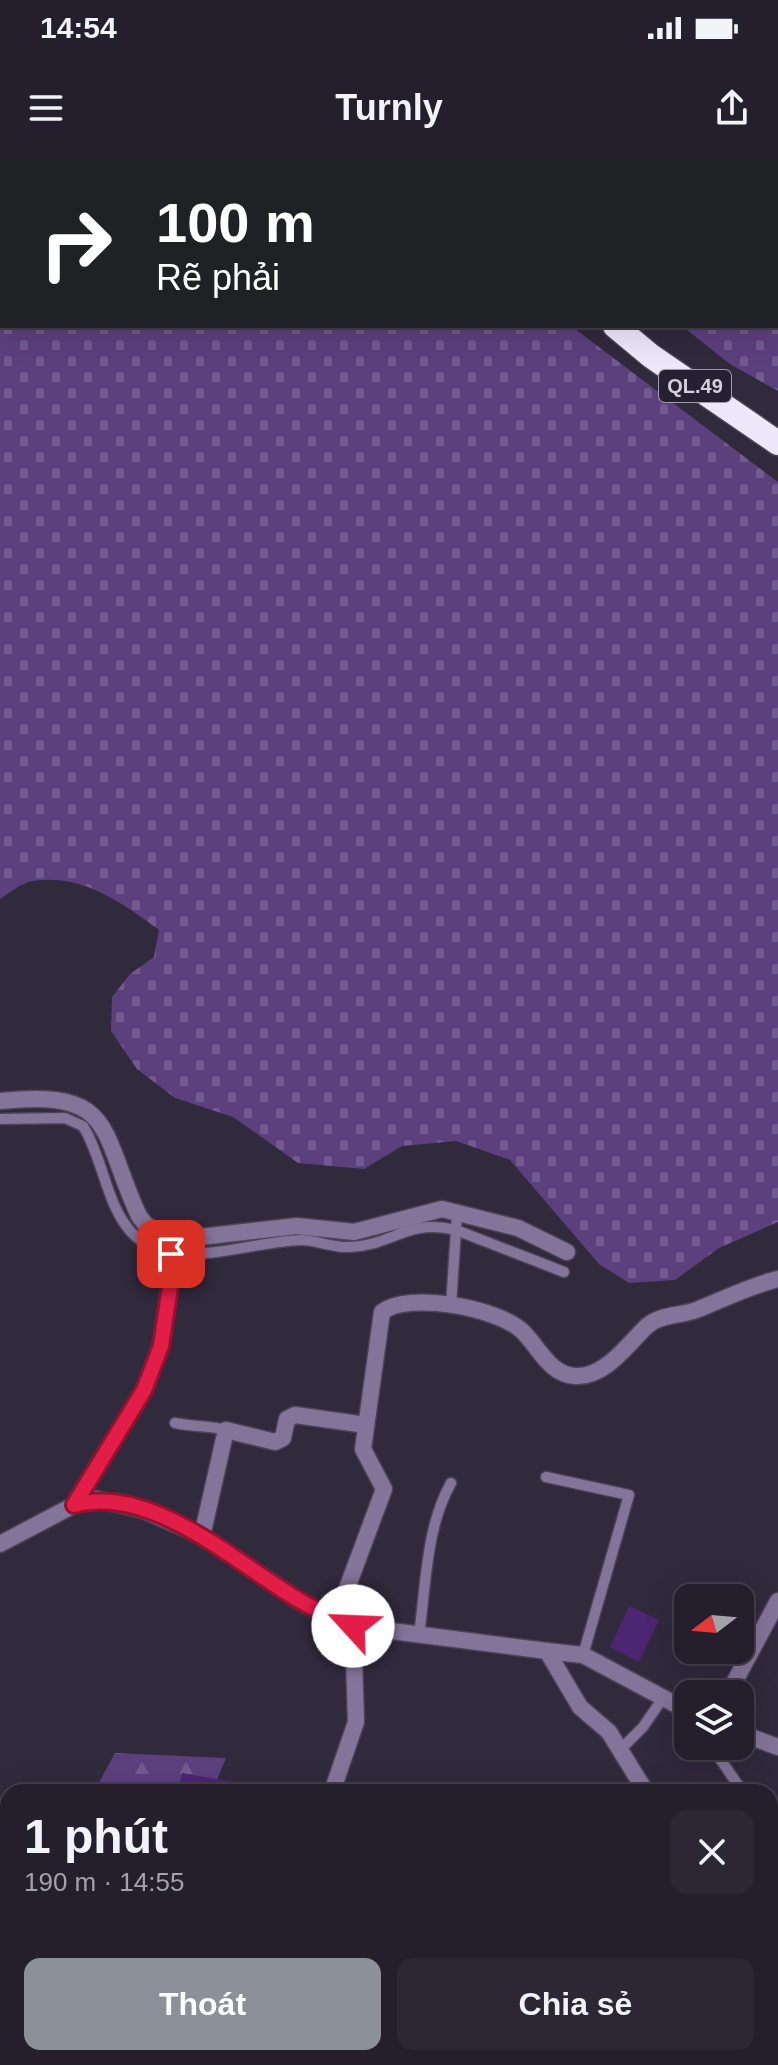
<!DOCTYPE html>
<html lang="vi">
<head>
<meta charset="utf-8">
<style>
  :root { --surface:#251f2d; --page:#2d2735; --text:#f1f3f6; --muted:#a3a2aa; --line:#423d49; --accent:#8c9099 }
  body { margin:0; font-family:Helvetica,sans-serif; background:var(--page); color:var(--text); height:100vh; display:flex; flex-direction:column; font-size:30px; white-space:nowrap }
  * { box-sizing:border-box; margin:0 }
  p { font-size:26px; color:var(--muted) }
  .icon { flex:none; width:44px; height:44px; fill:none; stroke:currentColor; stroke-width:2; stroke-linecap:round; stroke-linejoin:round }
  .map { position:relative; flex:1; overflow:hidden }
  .sheet { position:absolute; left:0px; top:1624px; width:778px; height:282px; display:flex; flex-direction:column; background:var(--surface); border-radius:24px 24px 0 0; box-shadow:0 8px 32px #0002,0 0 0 2px var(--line) }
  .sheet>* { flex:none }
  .hud { position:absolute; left:0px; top:0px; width:778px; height:168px; box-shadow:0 8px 32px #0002,0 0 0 2px var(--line); background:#202124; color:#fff; overflow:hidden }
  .needle { width:52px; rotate:254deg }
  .tools { position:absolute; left:674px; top:1424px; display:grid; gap:16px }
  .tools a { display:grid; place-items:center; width:80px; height:80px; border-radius:16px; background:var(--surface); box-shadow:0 8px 32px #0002,0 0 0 2px var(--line); font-size:40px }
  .pin { position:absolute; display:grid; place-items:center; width:68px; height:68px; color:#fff; margin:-34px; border-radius:16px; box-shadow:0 4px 12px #0006 }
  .me { position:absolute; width:88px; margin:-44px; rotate:295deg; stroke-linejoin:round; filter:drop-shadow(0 0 6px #0008) }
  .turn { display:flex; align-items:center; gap:28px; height:168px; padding:0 24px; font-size:36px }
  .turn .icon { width:104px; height:104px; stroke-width:2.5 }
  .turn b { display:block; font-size:56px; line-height:68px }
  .round { display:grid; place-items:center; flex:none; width:84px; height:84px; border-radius:16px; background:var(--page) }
  .headline { display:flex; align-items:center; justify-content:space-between; height:136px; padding:0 24px }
  h1 { font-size:48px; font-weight:800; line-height:60px }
  .primary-button { display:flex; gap:16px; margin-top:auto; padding:16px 24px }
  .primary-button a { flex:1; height:92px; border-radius:16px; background:var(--accent); color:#fff; font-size:32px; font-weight:800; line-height:92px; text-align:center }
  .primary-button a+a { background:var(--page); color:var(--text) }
  .status { display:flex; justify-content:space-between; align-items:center; height:56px; padding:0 40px; background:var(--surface); direction:ltr }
  .status svg { height:22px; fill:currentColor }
  header { display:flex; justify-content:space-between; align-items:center; height:104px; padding:0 24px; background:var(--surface); font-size:36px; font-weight:800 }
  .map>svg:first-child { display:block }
</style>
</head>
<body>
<div class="status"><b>14:54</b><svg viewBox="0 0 49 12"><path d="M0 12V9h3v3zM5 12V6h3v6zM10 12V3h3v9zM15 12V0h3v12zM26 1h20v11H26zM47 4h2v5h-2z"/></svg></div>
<header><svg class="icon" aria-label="menu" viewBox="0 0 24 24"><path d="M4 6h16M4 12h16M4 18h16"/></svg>Turnly<svg class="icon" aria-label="share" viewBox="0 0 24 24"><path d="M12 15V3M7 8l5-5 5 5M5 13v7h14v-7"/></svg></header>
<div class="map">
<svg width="778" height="1905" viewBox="0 0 778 1905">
  <defs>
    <pattern id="forest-firs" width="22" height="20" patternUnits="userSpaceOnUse" patternTransform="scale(2)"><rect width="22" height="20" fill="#5c3f7d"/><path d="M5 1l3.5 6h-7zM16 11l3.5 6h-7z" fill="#725a8f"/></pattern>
    <pattern id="cemetery-stones" width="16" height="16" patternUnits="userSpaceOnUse" patternTransform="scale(2)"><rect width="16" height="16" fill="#5c3f7d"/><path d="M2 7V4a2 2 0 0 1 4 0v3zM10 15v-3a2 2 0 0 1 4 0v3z" fill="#725a8f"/></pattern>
  </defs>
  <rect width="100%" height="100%" fill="#31293c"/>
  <!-- forest -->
  <path fill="url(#forest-firs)" d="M115 1593 226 1598 212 1632H94Z"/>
  <!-- cemetery -->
  <g fill="url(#cemetery-stones)">
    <path d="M0 0 259 2H2V166H571L778 322V1062L719 1088 675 1120 629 1123 599 1104 510 1000 456 981 402 986 364 1009 298 1003 233 957 175 938 137 909 111 871 112 837 130 814 154 797 159 770C122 743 82 713 33 721 22 722 10 733 0 739Z"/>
    <path d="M422 0H778V231L730 204 682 166H776V2Z"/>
  </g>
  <!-- building -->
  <g fill="#4c2672">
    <path d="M629 1446 659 1460 639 1502 610 1487Z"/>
    <path d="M182 1613 240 1623 239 1632H178Z"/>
  </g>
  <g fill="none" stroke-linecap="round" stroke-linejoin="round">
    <defs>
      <g id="lane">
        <path d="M0 959 65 958 83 966C103 998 106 1044 131 1072 170 1115 250 1081 301 1080 317 1080 333 1088 349 1087 392 1086 407 1058 456 1070L451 1145"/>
        <path d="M457 1053 456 1070 564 1112"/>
        <path d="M175 1263C193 1267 207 1265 226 1270"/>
        <path d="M546 1317 629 1335 583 1495"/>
        <path d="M419 1475C426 1425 426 1367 451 1323"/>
        <path d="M711 1586 743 1632"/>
        <path d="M621 1589 643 1567 663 1538"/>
        <path d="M770 1675 778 1687"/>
        <path d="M770 1807 778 1784"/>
      </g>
      <g id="street">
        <path d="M0 941C116 929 99 969 139 1056L146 1065 167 1077H200L297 1066 354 1072 442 1049 518 1068 567 1092"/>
        <path d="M74 1345 144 1230 161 1186 176 1077"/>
        <path d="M202 1376 226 1270 275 1282 283 1278 287 1259 295 1255 366 1265"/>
        <path d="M0 1384 74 1345 96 1339 143 1350 202 1376 303 1443 353 1466 547 1491 580 1547 609 1572 646 1632"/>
        <path d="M336 1458 384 1329 363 1289 382 1152C409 1131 496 1148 521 1170 538 1185 549 1215 575 1216 605 1218 628 1184 647 1166 660 1154 683 1156 699 1149 726 1138 750 1126 778 1119"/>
        <path d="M547 1491 583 1495 688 1551"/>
        <path d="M728 1534 778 1441"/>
        <path d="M740 1573 778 1587"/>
        <path d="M332 1632 356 1562 353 1466"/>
        <path d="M0 1895H8"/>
        <path d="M202 1898 220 1905"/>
        <path d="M743 1898 744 1905"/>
        <path d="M638 1905 661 1898"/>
      </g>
      <g id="highway">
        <path d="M320 0 325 2"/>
        <path d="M615 166 651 196 778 283"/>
      </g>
    </defs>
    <!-- lane casing -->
    <use href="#lane" stroke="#4b4456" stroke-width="13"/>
    <!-- street casing -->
    <use href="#street" stroke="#4b4456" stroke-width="19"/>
    <!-- highway casing -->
    <use href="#highway" stroke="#4b4456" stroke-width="27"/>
    <!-- lane -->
    <use href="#lane" stroke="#837499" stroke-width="10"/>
    <!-- street -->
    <use href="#street" stroke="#837499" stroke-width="16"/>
    <!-- highway -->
    <use href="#highway" stroke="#eee7fa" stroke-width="24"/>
  </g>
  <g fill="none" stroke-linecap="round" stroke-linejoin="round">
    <defs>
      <path id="route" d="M171 1094H175L161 1186 144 1230 74 1345C152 1323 239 1406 302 1442 318 1451 336 1458 353 1466"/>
    </defs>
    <!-- route casing -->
    <use href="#route" stroke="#92132f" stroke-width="20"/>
    <!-- route -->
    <use href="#route" stroke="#e11d48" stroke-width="14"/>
  </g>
  <g text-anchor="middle" stroke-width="8" stroke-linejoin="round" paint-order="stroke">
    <!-- shield labels -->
    <rect fill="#271f32" stroke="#a19ba9" stroke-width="2" x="659" y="210" width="72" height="32" rx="6"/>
    <g font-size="20" font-weight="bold" fill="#d5d0dc">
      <text x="695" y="233">QL.49</text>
    </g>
  </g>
</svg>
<div class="tools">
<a><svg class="needle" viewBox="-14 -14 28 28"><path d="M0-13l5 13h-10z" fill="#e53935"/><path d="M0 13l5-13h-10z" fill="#a3a2aa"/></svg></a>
<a><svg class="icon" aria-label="layers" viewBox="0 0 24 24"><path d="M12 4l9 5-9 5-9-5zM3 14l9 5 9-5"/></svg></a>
</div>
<div class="pin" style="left:171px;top:1094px;background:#d93025"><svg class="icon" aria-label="arrive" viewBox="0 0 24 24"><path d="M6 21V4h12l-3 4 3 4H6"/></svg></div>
<svg class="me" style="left:353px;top:1466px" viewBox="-20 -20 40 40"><circle r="19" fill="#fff"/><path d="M0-13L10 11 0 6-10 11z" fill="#e11d48"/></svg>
<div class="hud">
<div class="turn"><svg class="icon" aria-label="right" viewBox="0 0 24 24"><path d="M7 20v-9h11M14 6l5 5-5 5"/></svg><div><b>100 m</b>Rẽ phải</div></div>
</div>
<section class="sheet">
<div class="headline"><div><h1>1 phút</h1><p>190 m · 14:55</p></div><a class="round"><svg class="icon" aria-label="close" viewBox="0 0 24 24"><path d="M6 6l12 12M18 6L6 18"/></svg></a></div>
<div class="primary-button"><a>Thoát</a><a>Chia sẻ</a></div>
</section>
</div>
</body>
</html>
